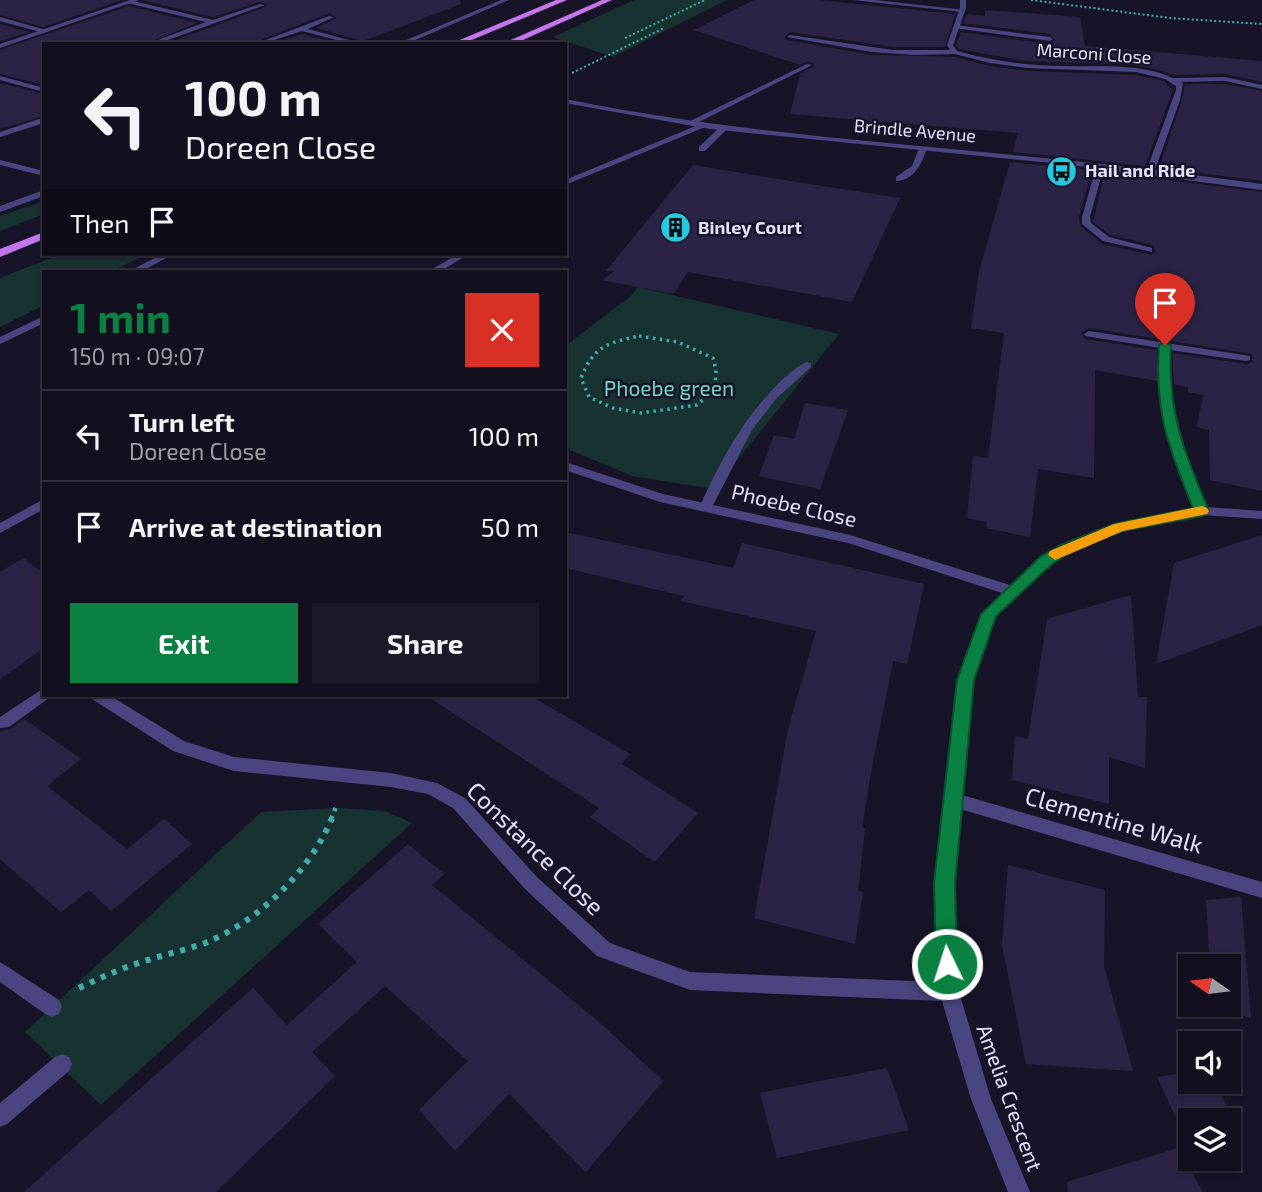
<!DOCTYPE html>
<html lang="en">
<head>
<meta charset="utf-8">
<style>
  :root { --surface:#120f1e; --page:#1b1827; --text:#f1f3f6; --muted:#9c9ca4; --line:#312f3c; --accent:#0b8043 }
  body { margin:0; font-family:"Exo 2",sans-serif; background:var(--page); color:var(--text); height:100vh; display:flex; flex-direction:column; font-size:26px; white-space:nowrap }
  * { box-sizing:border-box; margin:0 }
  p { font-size:23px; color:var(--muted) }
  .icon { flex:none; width:38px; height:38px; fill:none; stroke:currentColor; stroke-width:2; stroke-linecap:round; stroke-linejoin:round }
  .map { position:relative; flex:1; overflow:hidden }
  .drawer { position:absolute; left:42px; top:270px; width:525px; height:427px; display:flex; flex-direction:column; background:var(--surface); border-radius:0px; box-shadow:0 2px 5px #0004,0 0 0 2px var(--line) }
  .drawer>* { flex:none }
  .banner { position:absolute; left:42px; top:42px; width:525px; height:214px; border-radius:0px; box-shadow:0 2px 5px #0004,0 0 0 2px var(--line); background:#120f1e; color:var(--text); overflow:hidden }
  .needle { width:46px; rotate:284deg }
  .buttons { position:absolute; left:1178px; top:954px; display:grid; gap:14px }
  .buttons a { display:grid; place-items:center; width:63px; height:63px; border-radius:0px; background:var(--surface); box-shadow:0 2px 5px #0004,0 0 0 2px var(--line); font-size:35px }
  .pin { position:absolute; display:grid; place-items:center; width:60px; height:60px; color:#fff; margin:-72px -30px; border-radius:50% 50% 50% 0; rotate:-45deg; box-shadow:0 0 7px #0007 }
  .pin .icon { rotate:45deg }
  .me { position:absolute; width:77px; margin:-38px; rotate:356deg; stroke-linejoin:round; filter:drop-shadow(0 0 5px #0008) }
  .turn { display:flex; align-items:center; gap:24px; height:147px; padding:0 28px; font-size:32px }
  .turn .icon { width:91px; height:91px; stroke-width:2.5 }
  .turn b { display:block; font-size:49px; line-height:60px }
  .then { display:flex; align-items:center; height:66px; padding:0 28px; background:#0003; gap:14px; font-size:26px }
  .round { display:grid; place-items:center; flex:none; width:74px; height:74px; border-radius:0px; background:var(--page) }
  .headline { display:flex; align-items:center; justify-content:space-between; height:119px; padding:0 28px }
  h1 { font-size:42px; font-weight:700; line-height:52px; color:var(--accent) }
  .action { display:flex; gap:14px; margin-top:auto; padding:14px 28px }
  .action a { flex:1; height:80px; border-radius:0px; background:var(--accent); color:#fff; font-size:28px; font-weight:700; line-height:80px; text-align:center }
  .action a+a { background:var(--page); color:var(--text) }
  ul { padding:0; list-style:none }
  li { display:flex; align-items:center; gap:21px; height:91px; padding:0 28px; border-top:2px solid var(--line) }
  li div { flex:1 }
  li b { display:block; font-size:26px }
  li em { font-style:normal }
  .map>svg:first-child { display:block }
</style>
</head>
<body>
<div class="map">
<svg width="1262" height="1192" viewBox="0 0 1262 1192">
  <rect width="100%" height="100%" fill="#181428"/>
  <!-- green -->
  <g fill="#183131">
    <path d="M634 0H727L613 57 553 37Z"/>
    <path d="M44 201V214L0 231V216Z"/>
    <path d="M61 254H147L112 271H44V305L0 327V278Z"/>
    <path d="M638 287 839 334 714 489 632 476 565 448V346L632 295Z"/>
    <path d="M338 808 385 811 412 823 101 1105 25 1032 261 812Z"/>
  </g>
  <!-- building -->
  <g fill="#2b2346">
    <path d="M0 0H122L43 27 0 15Z"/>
    <path d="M142 0H460L461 4 363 41 316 28 337 18 330 13 262 39 261 42 263 44H165L266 7 267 4 259 2 213 17Z"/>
    <path d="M754 0H819L955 14 945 47H893L790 32 784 37 787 40 872 55 955 57 990 66 1028 71 1136 75 1164 81 1173 90 1145 166 1013 152 1018 133 790 114 800 74 813 67 814 64 808 61 800 65 694 30Z"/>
    <path d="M129 6 197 23 145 44H44V85L0 74V50Z"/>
    <path d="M985 10 1080 17 1085 46 1262 61V82L1225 74 1174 75 1156 69 1126 64 1025 61 959 49 956 45 961 32 1050 44 1055 40 1050 34 963 23 967 14 985 16Z"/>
    <path d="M0 24 29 32 0 41Z"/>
    <path d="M302 34 341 44H271Z"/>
    <path d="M0 83 44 94V116L3 128 0 127Z"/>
    <path d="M1185 84H1225L1262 91V181L1159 168 1182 101Z"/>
    <path d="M1010 162 1092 170 1079 216 1080 226 1102 244 1151 255 1155 252 1153 245 1110 235 1093 222 1105 172 1262 192V491L1210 480 1209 430 1197 427 1203 395 1188 392V387L1174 384 1173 371V353L1246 364 1252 362V354L1089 328 1081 333 1085 339 1157 350 1158 381 1095 370 1094 478 1038 469 1030 537 986 528 987 522 967 518 973 456 988 458 1004 333 971 328 979 272Z"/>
    <path d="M693 165 790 181 900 198 852 302 688 272 673 294 602 280 614 271H606Z"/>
    <path d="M805 403 848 410 820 489 759 476 774 435 794 439Z"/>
    <path d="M565 532 733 568 742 543 924 584 907 664 893 661 872 766 862 827 865 828 858 891 863 892 855 944 754 918 788 729 816 631 681 601 684 596 565 568Z"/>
    <path d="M1262 535V625L1156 664 1174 563Z"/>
    <path d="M23 558 44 574V648L0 679V572Z"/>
    <path d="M1131 595 1138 697H1147L1145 768 1109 757V804L1012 780 1015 736 1028 739 1047 619Z"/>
    <path d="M425 695H529L630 754 622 764 698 813 655 862 590 817 599 808Z"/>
    <path d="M24 719 81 759 47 786 127 849 164 819 192 844 111 911 89 890 61 912 0 859V731L11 729Z"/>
    <path d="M408 844 444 874 432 885 599 1022 663 1081 586 1172 509 1094 455 1151 419 1110 468 1061 385 986 312 1052 335 1076 216 1192H24L253 988 287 1025 357 962 318 924Z"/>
    <path d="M1008 865 1105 890 1104 966 1133 1071 1026 1064 1002 945Z"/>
    <path d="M1241 897 1251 1018 1213 1007V1004H1228V966H1210L1206 900Z"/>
    <path d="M887 1068 909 1130 777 1158 760 1093Z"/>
    <path d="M1190 1072V1082H1215L1237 1127 1228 1128V1120H1190V1134L1184 1135 1157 1077Z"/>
    <path d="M1178 1148 1203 1192H1068L1067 1182Z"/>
  </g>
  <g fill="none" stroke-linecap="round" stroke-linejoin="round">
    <!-- path-far3 -->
    <g stroke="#41aca9" stroke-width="2" stroke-dasharray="2 2.5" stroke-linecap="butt">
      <path d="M1031 0 1170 18 1262 24"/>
      <path d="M625 38 705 0"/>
      <path d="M572 73 664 28"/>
    </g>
    <!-- path-far2 -->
    <path stroke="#41aca9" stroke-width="3.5" stroke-dasharray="2.5 4.5" stroke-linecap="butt" d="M639 336 678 342 713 358 716 370 715 389 697 405 641 413 613 408 589 397 581 378C594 346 607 343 639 336Z"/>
    <!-- path-far1 -->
    <path stroke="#41aca9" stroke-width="4.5" stroke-dasharray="3.5 5" stroke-linecap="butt" d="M331 819 336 807"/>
    <!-- path -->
    <path stroke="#41aca9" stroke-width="6" stroke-dasharray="5 7" stroke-linecap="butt" d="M79 988C102 977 124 967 148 960 167 954 186 950 205 943 259 921 310 871 332 818"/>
    <!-- service -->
    <g fill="#4a4580" fill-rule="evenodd">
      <path d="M129 0 213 20 260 4 265 5 157 44H147L206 22 127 3Z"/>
      <path d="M853 0H875L965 10 962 12Z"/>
      <path d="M329 16 334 17 308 29 364 44H352L302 31 268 42 263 41Z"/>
      <path d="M0 17 46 30 47 31 44 33 0 21Z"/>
      <path d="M956 25 1050 37 1053 39 1050 41 954 28Z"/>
      <path d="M807 64 812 65 695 124 688 122Z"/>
      <path d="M0 76 44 88V92L0 80Z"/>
      <path d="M1225 77 1262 85V89L1225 81 1174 82 1170 80 1174 78Z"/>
      <path d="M39 119H44V123L0 137V132Z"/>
      <path d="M703 123 710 125 565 185V180Z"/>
      <path d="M722 125 729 127 705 151H699V147Z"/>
      <path d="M920 146 927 148C922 163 914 181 896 181V177L912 166Z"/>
      <path d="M1097 164 1104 166 1090 217 1091 223 1109 237 1152 248V252L1103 241 1082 224V217Z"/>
      <path d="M458 254H469L441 271H429Z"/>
      <path d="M807 362 811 363V367L776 399 752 430 710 511H700L699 508C720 461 744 417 781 381 789 374 798 365 807 362Z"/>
      <path d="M44 499V509L0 533V523Z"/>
      <path d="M0 962 59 1000 62 1007 59 1014 52 1017 45 1014 0 982Z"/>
    </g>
    <!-- minor -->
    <g fill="#4a4580" fill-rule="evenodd">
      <path d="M130 0H139L0 48V44Z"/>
      <path d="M501 0H509L406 44H397Z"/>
      <path d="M960 0H966V8L953 45 957 51C992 61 1029 66 1065 66 1106 67 1147 62 1183 83L1180 100 1155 170 1262 184V190L1071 165 710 129 565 103V99C757 138 953 146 1147 169L1176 90V86L1165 79 1136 72 1028 68 990 63 955 54 914 55 872 52 787 37 790 35 893 50H950L947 45 960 8Z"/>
      <path d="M0 160 44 171V176L0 165Z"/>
      <path d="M44 190V196L0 212V206Z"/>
      <path d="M162 254H174L142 271H130Z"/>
      <path d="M44 316V323L0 344V337Z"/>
      <path d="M1089 331 1250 356V360L1246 361 1170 350C1169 407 1185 455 1207 507L1262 511V519L1202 515 1122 531 1051 563 995 615 974 680 962 795 1262 882V898L960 809 953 883V936L959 992 991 1099 1030 1192H1008L971 1099 942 1001 690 990 597 956 525 889 453 808 428 794 391 787 234 771 173 751 92 699 89 695H109L184 741 234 757 391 773 437 783 465 798 537 877 610 943 690 972 939 982 935 936V883L958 680 982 613 1002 593 848 543 660 502 565 470V462L663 494 850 535 1010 585 1041 557 1114 524 1194 508C1172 453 1158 408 1160 348L1085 336 1084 334Z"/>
      <path d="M44 688V695H51L49 698 9 727 0 728V717Z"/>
      <path d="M62 1054 69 1057 72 1064 69 1071 7 1124 0 1127V1103L55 1057Z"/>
    </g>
    <!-- primary -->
    <g fill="#c375ec" fill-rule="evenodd">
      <path d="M556 0H567L462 44H450Z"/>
      <path d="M602 0H612L514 44H502Z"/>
      <path d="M44 232V239L0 257V249Z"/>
    </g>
  </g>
  <!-- route -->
  <path fill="#0b8043" stroke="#07532c" stroke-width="2" d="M1165 342 1171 345C1167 412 1184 451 1209 511L1202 516 1122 531 1071 552 1052 564 996 616 974 680 955 883 957 964 954 971 947 974 939 971 936 964 934 883 957 680 981 614 1041 556 1061 545 1114 524 1193 508C1169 449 1154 411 1159 345Z"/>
  <!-- slow -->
  <path fill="#f59e0b" d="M1202 506 1207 508 1209 511 1207 514 1123 531 1055 560 1048 555 1050 551 1114 524Z"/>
  <!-- icons -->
  <defs>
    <symbol id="bus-disc" viewBox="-11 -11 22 22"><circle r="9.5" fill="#25c8e1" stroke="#181428"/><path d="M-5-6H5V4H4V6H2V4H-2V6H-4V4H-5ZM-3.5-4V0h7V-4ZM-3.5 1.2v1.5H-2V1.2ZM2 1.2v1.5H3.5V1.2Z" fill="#111"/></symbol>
    <symbol id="building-disc" viewBox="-11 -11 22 22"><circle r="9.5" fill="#25c8e1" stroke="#181428"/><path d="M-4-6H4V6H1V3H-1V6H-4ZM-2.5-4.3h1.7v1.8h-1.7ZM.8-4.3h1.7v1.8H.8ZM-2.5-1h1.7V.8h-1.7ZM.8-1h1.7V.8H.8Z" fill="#111"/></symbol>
  </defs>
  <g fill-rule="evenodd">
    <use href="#bus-disc" x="1044" y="154" width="35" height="35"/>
    <use href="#building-disc" x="658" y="210" width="35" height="35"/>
  </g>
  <g text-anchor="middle" stroke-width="5" stroke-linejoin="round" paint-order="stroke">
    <!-- far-street labels -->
    <g font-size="18" fill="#e3dffb" stroke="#181428">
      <text transform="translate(1094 54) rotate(4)" y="6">Marconi Close</text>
      <text transform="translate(915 131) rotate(5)" y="6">Brindle Avenue</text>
    </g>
    <!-- far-poi labels -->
    <g font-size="18" font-weight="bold" fill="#e3dffb" stroke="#181428" text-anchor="start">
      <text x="1085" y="177">Hail and Ride</text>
      <text x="698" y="234">Binley Court</text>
    </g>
    <!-- park labels -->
    <g font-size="21" fill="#74d2be" stroke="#181428">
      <text x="669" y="396">Phoebe green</text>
    </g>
    <!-- street labels -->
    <g font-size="21" fill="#e3dffb" stroke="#181428">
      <text transform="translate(794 506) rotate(13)" y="7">Phoebe Close</text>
      <text transform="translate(1009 1098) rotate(70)" y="7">Amelia Crescent</text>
    </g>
    <!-- near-street labels -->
    <g font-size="24" fill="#e3dffb" stroke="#181428">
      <text transform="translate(1114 821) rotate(16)" y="8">Clementine Walk</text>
      <text transform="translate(535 849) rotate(44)" y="8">Constance Close</text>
    </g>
  </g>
</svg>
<div class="buttons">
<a><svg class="needle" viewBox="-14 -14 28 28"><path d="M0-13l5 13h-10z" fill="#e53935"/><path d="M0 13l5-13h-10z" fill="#9c9ca4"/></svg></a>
<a><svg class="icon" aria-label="sound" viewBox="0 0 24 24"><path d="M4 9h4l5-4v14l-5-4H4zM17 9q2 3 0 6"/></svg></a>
<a><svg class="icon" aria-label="layers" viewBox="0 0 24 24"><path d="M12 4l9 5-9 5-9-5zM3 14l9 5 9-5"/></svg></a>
</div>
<div class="pin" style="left:1165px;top:345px;background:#d93025"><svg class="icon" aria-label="arrive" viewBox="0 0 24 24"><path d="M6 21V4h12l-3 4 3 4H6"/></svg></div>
<svg class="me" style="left:947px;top:964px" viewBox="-20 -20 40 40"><circle r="17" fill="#0b8043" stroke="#fff" stroke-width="3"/><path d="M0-11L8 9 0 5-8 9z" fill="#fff"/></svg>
<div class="banner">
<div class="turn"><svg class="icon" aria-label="left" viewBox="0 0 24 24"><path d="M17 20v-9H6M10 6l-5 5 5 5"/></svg><div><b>100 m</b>Doreen Close</div></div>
<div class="then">Then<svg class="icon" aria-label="arrive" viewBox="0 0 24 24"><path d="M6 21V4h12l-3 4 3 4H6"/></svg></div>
</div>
<section class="drawer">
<div class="headline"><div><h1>1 min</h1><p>150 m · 09:07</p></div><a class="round" style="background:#d93025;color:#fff"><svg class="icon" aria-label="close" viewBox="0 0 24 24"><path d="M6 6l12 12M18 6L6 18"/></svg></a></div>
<ul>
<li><svg class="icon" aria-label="left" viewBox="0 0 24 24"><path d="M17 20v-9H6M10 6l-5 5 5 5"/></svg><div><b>Turn left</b><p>Doreen Close</p></div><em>100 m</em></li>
<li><svg class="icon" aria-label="arrive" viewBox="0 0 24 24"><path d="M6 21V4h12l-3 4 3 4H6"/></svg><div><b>Arrive at destination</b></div><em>50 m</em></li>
</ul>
<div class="action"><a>Exit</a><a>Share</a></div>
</section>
</div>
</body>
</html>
